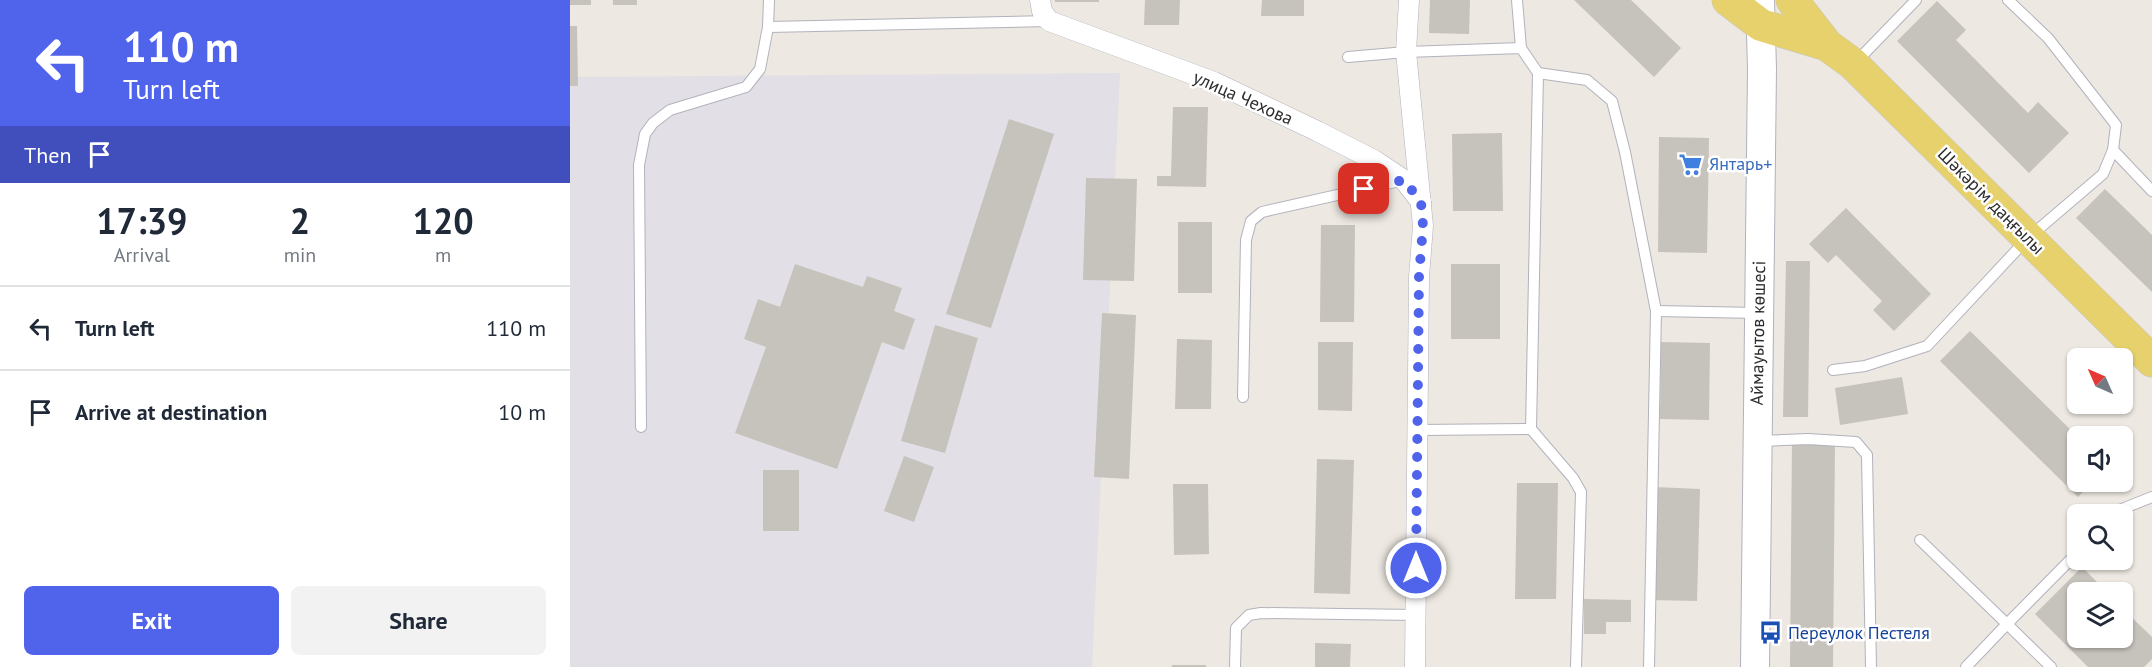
<!DOCTYPE html>
<html lang="en">
<head>
<meta charset="utf-8">
<style>
  :root { --surface:#fff; --page:#f2f2f3; --text:#1f2937; --muted:#747a83; --line:#e0e1e3; --accent:#5063eb }
  body { margin:0; font-family:"PT Sans",sans-serif; background:var(--page); color:var(--text); height:100vh; display:flex; flex-direction:column; font-size:22px; white-space:nowrap }
  * { box-sizing:border-box; margin:0 }
  p { font-size:20px; color:var(--muted) }
  .icon { flex:none; width:33px; height:33px; fill:none; stroke:currentColor; stroke-width:2; stroke-linecap:round; stroke-linejoin:round }
  .map { position:relative; flex:1; overflow:hidden }
  .panel { display:flex; flex-direction:column; background:var(--surface); width:570px }
  .panel>* { flex:none }
  .guide { background:#5063eb; color:#fff; overflow:hidden }
  .needle { width:39px; rotate:315deg }
  .controls { position:absolute; left:1497px; top:348px; display:grid; gap:12px }
  .controls a { display:grid; place-items:center; width:66px; height:66px; border-radius:9px; background:var(--surface); box-shadow:0 2px 4px #0004; font-size:30px }
  .pin { position:absolute; display:grid; place-items:center; width:51px; height:51px; color:#fff; margin:-26px; border-radius:12px; box-shadow:0 3px 9px #0006 }
  .me { position:absolute; width:66px; margin:-33px; rotate:0deg; stroke-linejoin:round; filter:drop-shadow(0 0 4px #0008) }
  .turn { display:flex; align-items:center; gap:21px; height:126px; padding:0 24px; font-size:27px }
  .turn .icon { width:78px; height:78px; stroke-width:2.5 }
  .turn b { display:block; font-size:42px; line-height:51px }
  .then { display:flex; align-items:center; height:57px; padding:0 24px; background:#0003; gap:12px; font-size:22px }
  .eta { display:flex; justify-content:space-evenly; align-items:center; height:102px; text-align:center }
  .eta b { font-size:36px; font-weight:600; line-height:42px }
  .button { display:flex; gap:12px; margin-top:auto; padding:12px 24px }
  .button a { flex:1; height:69px; border-radius:9px; background:var(--accent); color:#fff; font-size:24px; font-weight:600; line-height:69px; text-align:center }
  .button a+a { background:var(--page); color:var(--text) }
  ul { padding:0; list-style:none }
  li { display:flex; align-items:center; gap:18px; height:84px; padding:0 24px; border-top:2px solid var(--line) }
  li div { flex:1 }
  li b { display:block; font-size:22px }
  li em { font-style:normal }
  main { display:flex; flex:1; min-height:0 }
  .map>svg:first-child { display:block }
</style>
</head>
<body>
<main>
<section class="panel">
<div class="guide">
<div class="turn"><svg class="icon" aria-label="left" viewBox="0 0 24 24"><path d="M17 20v-9H6M10 6l-5 5 5 5"/></svg><div><b>110 m</b>Turn left</div></div>
<div class="then">Then<svg class="icon" aria-label="arrive" viewBox="0 0 24 24"><path d="M6 21V4h12l-3 4 3 4H6"/></svg></div>
</div>
<div class="eta">
<div><b>17:39</b><p>Arrival</p></div>
<div><b>2</b><p>min</p></div>
<div><b>120</b><p>m</p></div>
</div>
<ul>
<li><svg class="icon" aria-label="left" viewBox="0 0 24 24"><path d="M17 20v-9H6M10 6l-5 5 5 5"/></svg><div><b>Turn left</b></div><em>110 m</em></li>
<li><svg class="icon" aria-label="arrive" viewBox="0 0 24 24"><path d="M6 21V4h12l-3 4 3 4H6"/></svg><div><b>Arrive at destination</b></div><em>10 m</em></li>
</ul>
<div class="button"><a>Exit</a><a>Share</a></div>
</section>
<div class="map">
<svg width="1582" height="667" viewBox="0 0 1582 667">
  <rect width="100%" height="100%" fill="#ede8e1"/>
  <!-- industrial -->
  <path fill="#e2e0e6" d="M550 73 522 667H0V77Z"/>
  <!-- building -->
  <g fill="#c6c2bc">
    <rect x="0" y="0" width="21" height="5"/>
    <rect x="43" y="0" width="24" height="5"/>
    <rect x="485" y="0" width="44" height="2"/>
    <path d="M575 0H610L609 25H574Z"/>
    <path d="M692 0H734V16H691Z"/>
    <path d="M860 0H900L899 34 859 33Z"/>
    <path d="M1004 0H1061L1111 48 1084 77Z"/>
    <path d="M1367 1 1396 30 1386 40 1458 113 1468 102 1499 133 1459 173 1327 41Z"/>
    <path d="M0 26H7L8 86H0Z"/>
    <path d="M603 107H638L636 187 587 186V176H601Z"/>
    <path d="M439 119 484 134 421 328 376 314Z"/>
    <path d="M932 133 933 211H883L882 134Z"/>
    <path d="M1089 137 1139 138 1137 253 1088 252Z"/>
    <path d="M516 178 567 179 564 281 513 280Z"/>
    <path d="M1535 189 1582 235V292L1506 218Z"/>
    <path d="M1276 208 1361 294 1324 331 1303 310 1312 301 1266 255 1258 263 1239 244Z"/>
    <rect x="608" y="222" width="34" height="71"/>
    <path d="M751 225H785L784 322H750Z"/>
    <path d="M1216 261H1240L1238 417H1213Z"/>
    <path d="M225 264 293 287 297 276 332 288 324 311 345 319 334 350 312 342 267 469 165 433 196 347 174 339 188 299 210 307Z"/>
    <rect x="881" y="264" width="49" height="75"/>
    <path d="M532 313 566 315 559 479 524 477Z"/>
    <path d="M365 325 408 338 375 453 331 441Z"/>
    <path d="M1400 331 1508 437V482H1522L1508 497 1370 361Z"/>
    <path d="M607 339 642 340 641 409H605Z"/>
    <path d="M748 342H783L782 411 748 410Z"/>
    <path d="M1091 342 1140 343 1139 420 1090 419Z"/>
    <path d="M1332 377 1338 414 1270 425 1265 388Z"/>
    <path d="M1222 442 1265 443 1263 667H1220Z"/>
    <path d="M334 456 364 467 344 522 314 511Z"/>
    <path d="M747 459 784 460 780 594 744 593Z"/>
    <rect x="193" y="470" width="36" height="61"/>
    <path d="M947 483H988L986 599H945Z"/>
    <path d="M603 484H638L639 554 604 555Z"/>
    <path d="M1084 487 1130 489 1127 601 1081 600Z"/>
    <path d="M1512 567 1537 592H1508V638H1552V608L1582 637V659L1574 667H1518L1465 614Z"/>
    <path d="M1014 599 1061 600V622H1036V634H1014Z"/>
    <path d="M745 643 781 644 780 667H745Z"/>
    <rect x="602" y="665" width="34" height="2"/>
  </g>
  <g fill="none" stroke-linecap="round" stroke-linejoin="round">
    <defs>
      <g id="lane">
        <path d="M947 0 951 48"/>
        <path d="M198 27 479 21"/>
        <path d="M778 57 836 52 951 48 968 73 961 429 1003 478 1011 492 1006 667"/>
        <path d="M1286 62 1346 0"/>
        <path d="M968 73 1017 80 1042 101 1055 152 1086 311 1079 667"/>
        <path d="M1543 150 1582 191"/>
        <path d="M1086 311 1188 313"/>
        <path d="M1263 370 1295 366 1357 346 1458 238 1533 174 1543 150 1546 125 1478 38 1438 0"/>
        <path d="M673 397 676 240 681 221 692 212 834 180"/>
        <path d="M71 427 69 165 75 134 83 123 100 110 176 87 190 69 198 27 199 0"/>
        <path d="M848 430 961 429"/>
        <path d="M1189 441 1238 439 1286 442 1297 455 1301 667"/>
        <path d="M1544 514 1547 511 1582 497"/>
        <path d="M1350 540 1437 624 1396 667"/>
        <path d="M665 667 666 628 679 615 691 613 846 615"/>
        <path d="M1481 667 1437 624 1508 552"/>
      </g>
      <g id="street">
        <path d="M470 0 472 11 479 21 644 82 747 131 804 160 834 180 851 202"/>
        <path d="M839 0 836 52 853 226 849 277 845 667"/>
      </g>
      <path id="secondary" d="M1185 667 1192 69 1190 0"/>
      <g id="primary">
        <path d="M1158 0 1191 25 1257 45"/>
        <path d="M1222 0 1257 45 1283 64 1582 361"/>
      </g>
    </defs>
    <!-- lane casing -->
    <use href="#lane" stroke="#b1b2bc" stroke-width="12"/>
    <!-- street casing -->
    <use href="#street" stroke="#b1b2bc" stroke-width="21"/>
    <!-- secondary casing -->
    <use href="#secondary" stroke="#b1b2bc" stroke-width="30"/>
    <!-- primary casing -->
    <use href="#primary" stroke="#c8c8c8" stroke-width="33"/>
    <!-- lane -->
    <use href="#lane" stroke="#fff" stroke-width="10"/>
    <!-- street -->
    <use href="#street" stroke="#fff" stroke-width="20"/>
    <!-- secondary -->
    <use href="#secondary" stroke="#fff" stroke-width="28"/>
    <!-- primary -->
    <use href="#primary" stroke="#e6d16d" stroke-width="32"/>
  </g>
  <g fill="none" stroke-linecap="round" stroke-linejoin="round">
    <!-- route -->
    <path stroke="#5063eb" stroke-width="10" stroke-dasharray="0 18" d="M794 189 834 180 851 202 853 226 849 276 846 568"/>
  </g>
  <!-- icons -->
  <defs>
    <symbol id="supermarket-bare" viewBox="-9 -9 18 18"><path d="M-6-5.5h2.5l.6 2H6L4.5 2H-2.5L-4.4-4H-6ZM-1.5 3.2a1.3 1.3 0 1 0 .1 0ZM3 3.2a1.3 1.3 0 1 0 .1 0Z" fill="#3f7fe0" stroke="#fff" stroke-width="2.5" paint-order="stroke"/></symbol>
    <symbol id="bus-bare" viewBox="-9 -9 18 18"><path d="M-5-6H5V4H4V6H2V4H-2V6H-4V4H-5ZM-3.5-4V0h7V-4ZM-3.5 1.2v1.5H-2V1.2ZM2 1.2v1.5H3.5V1.2Z" fill="#1a4fb4" stroke="#fff" stroke-width="2.5" paint-order="stroke"/></symbol>
  </defs>
  <g fill-rule="evenodd">
    <use href="#supermarket-bare" x="1104" y="148" width="33" height="33"/>
    <use href="#bus-bare" x="1184" y="616" width="33" height="33"/>
  </g>
  <g text-anchor="middle" stroke-width="5" stroke-linejoin="round" paint-order="stroke">
    <!-- street labels -->
    <g font-size="18" fill="#2d2d2d" stroke="#fff">
      <text transform="translate(673 98) rotate(24)" y="6">улица Чехова</text>
      <text transform="translate(1421 201) rotate(45)" y="6">Шәкәрім даңғылы</text>
      <text transform="translate(1188 333) rotate(-89)" y="6">Аймауытов көшесі</text>
    </g>
    <!-- shop labels -->
    <g font-size="18" fill="#366cbe" stroke="#fff" text-anchor="start">
      <text x="1139" y="170">Янтарь+</text>
    </g>
    <!-- transit labels -->
    <g font-size="18" fill="#164399" stroke="#fff" text-anchor="start">
      <text x="1218" y="639">Переулок Пестеля</text>
    </g>
  </g>
</svg>
<div class="controls">
<a><svg class="needle" viewBox="-14 -14 28 28"><path d="M0-13l5 13h-10z" fill="#e53935"/><path d="M0 13l5-13h-10z" fill="#747a83"/></svg></a>
<a><svg class="icon" aria-label="sound" viewBox="0 0 24 24"><path d="M4 9h4l5-4v14l-5-4H4zM17 9q2 3 0 6"/></svg></a>
<a><svg class="icon" aria-label="search" viewBox="0 0 24 24"><circle cx="10" cy="10" r="6"/><path d="M15 15l6 6"/></svg></a>
<a><svg class="icon" aria-label="layers" viewBox="0 0 24 24"><path d="M12 4l9 5-9 5-9-5zM3 14l9 5 9-5"/></svg></a>
</div>
<div class="pin" style="left:794px;top:189px;background:#d93025"><svg class="icon" aria-label="arrive" viewBox="0 0 24 24"><path d="M6 21V4h12l-3 4 3 4H6"/></svg></div>
<svg class="me" style="left:846px;top:568px" viewBox="-20 -20 40 40"><circle r="17" fill="#5063eb" stroke="#fff" stroke-width="3"/><path d="M0-11L8 9 0 5-8 9z" fill="#fff"/></svg>
</div>
</main>
</body>
</html>
